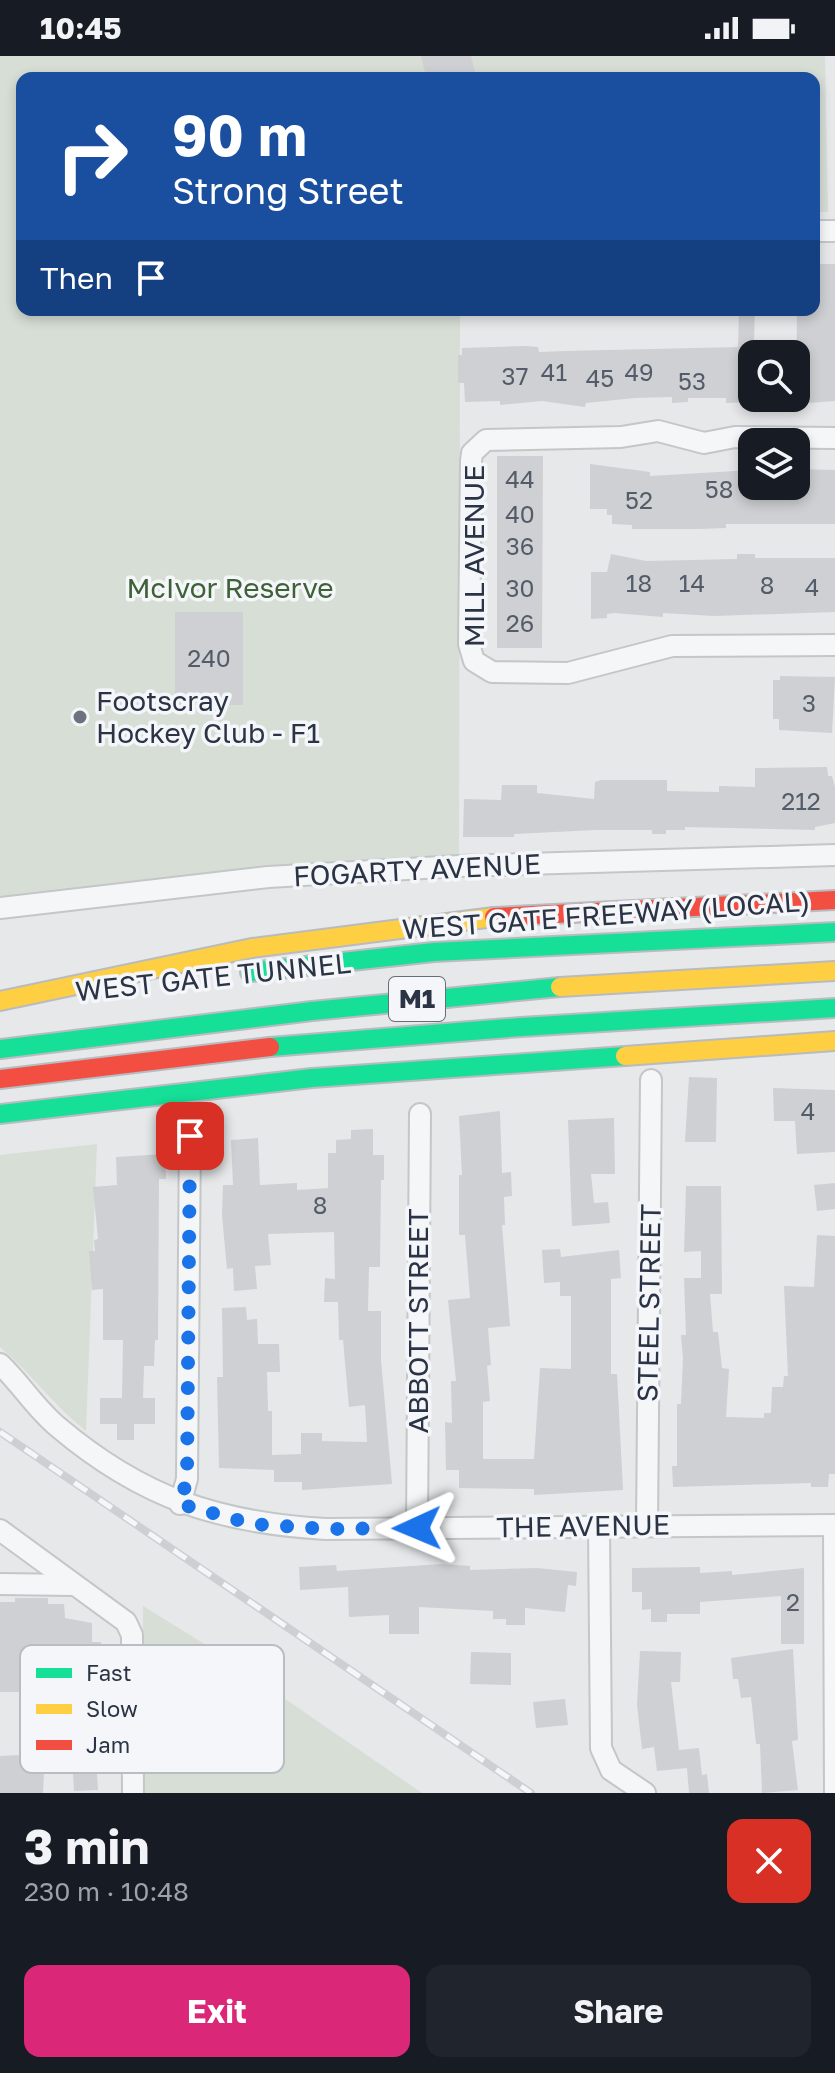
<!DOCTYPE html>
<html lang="en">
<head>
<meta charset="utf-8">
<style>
  :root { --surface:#171b24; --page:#20242c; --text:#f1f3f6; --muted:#9ea1a6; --accent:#db2777 }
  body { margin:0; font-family:"Golos Text",sans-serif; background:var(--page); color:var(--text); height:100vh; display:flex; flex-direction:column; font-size:30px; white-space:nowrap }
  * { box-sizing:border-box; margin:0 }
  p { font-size:26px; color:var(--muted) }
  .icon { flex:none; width:44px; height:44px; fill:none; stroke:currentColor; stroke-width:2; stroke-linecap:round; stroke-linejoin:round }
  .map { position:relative; height:1737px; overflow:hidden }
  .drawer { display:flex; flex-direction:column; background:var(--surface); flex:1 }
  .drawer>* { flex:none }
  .guide { position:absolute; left:16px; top:16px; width:804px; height:244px; border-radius:16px; box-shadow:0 4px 12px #0003; background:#1a4fa0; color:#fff; overflow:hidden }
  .controls { position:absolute; left:738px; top:284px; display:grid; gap:16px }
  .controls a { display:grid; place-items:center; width:72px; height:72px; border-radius:16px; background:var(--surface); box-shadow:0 4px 12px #0003; font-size:40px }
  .pin { position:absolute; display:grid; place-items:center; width:68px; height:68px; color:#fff; margin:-34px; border-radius:16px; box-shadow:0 4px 12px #0006 }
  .me { position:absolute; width:88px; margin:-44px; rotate:269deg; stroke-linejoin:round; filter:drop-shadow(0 0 6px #0008) }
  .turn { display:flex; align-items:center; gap:28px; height:168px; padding:0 24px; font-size:36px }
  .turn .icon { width:104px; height:104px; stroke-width:2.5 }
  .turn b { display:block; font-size:56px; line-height:68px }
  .then { display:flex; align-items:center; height:76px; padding:0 24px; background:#0003; gap:16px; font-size:30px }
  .round { display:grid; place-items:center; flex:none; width:84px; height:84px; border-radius:16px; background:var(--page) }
  .headline { display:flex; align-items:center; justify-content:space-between; height:136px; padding:0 24px }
  h1 { font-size:48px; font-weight:700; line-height:60px }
  .action { display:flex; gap:16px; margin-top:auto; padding:16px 24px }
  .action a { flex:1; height:92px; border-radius:16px; background:var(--accent); color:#fff; font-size:32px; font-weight:700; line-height:92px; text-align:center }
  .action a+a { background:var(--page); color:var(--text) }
  .status { display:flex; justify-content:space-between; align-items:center; height:56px; padding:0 40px; background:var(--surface); direction:ltr }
  .status svg { height:22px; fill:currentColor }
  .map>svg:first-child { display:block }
</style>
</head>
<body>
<div class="status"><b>10:45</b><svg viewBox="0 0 49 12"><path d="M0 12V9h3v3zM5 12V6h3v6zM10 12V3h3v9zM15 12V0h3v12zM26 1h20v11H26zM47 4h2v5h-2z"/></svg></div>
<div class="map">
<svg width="835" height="1737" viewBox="0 0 835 1737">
  <rect width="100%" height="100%" fill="#e6e8ea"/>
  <!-- green -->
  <g fill="#d6ded6">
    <path d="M0 0H825L828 156H814V22H22V254H460L459 810 0 852Z"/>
    <path d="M97 1088 86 1375C54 1350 31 1317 0 1291V1099Z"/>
    <path d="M143 1550 211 1592 422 1737H142Z"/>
  </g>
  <!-- building -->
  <g fill="#ced0d3">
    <path d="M421 0H471L476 21 426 20Z"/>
    <path d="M814 208H835V345L796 348 797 254H814Z"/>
    <path d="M739 254H755L752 346 726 347V342H688V346L672 347V341L635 342 586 347 585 351 542 345 500 349V345L465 346 464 327H458V299H462V292L525 290 538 291 539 296 566 295 738 291Z"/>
    <path d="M497 400H543L542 592H497Z"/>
    <path d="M590 408 650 416V420L752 414V430H796V413L835 414V468H726V472L700 473H632V469L612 468V459H607V453H590Z"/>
    <path d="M611 498 646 505 737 503V498H755V502H835V556L714 560 663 557V561L614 557 607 558V562L591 563V516H607Z"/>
    <rect x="175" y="556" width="68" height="93"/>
    <path d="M780 620 835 621 832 677 779 674V663H773V624H780Z"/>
    <path d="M827 711 828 720H832L835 731V767L815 771V774L685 771V774H666V778H652V774H596L514 778V781H463L464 743 501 744 502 729H537V737L594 743 595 726 601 724H667V735L719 736V730L755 731V712Z"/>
    <path d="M689 1021 717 1022 716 1086H685Z"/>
    <path d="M773 1032 835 1034V1096L797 1098 795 1065H774Z"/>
    <path d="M500 1055 502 1117 511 1116 512 1140 504 1141 505 1169H502L510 1270 488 1272 491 1309 487 1310 490 1345 483 1346V1403H534L540 1312 571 1313V1240H560V1226L544 1227 542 1194 560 1193 561 1201 619 1194 621 1222 611 1223V1318H617L623 1434 534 1439V1433L459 1432V1414H446L445 1366 452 1367 451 1325H456L448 1244 470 1242 465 1179H459V1119H462L459 1060Z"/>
    <path d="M614 1062 615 1118H591L594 1147 608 1146 610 1167 572 1170 568 1064Z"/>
    <path d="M373 1073V1099H384V1124H381L380 1211H369L368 1255H381V1304L392 1428 302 1434V1426H274V1414L219 1412 217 1321H223L222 1252 246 1251 247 1264 257 1263 258 1288H279L280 1316H267L268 1355H272V1399L301 1398V1377H322V1385L367 1386 365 1349 349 1351 343 1284H339L338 1246H324L325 1222 335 1223 334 1176 268 1178 271 1209 255 1210 257 1233 234 1235 233 1212 227 1213 222 1159 223 1129H233L231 1084 258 1082 260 1129 297 1127V1134L328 1132V1097H336V1084L351 1083V1074Z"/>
    <path d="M165 1098 166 1123H159L158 1284H155L154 1310H144L143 1342H155V1368H134V1384H117V1368H100V1342H122L123 1284H103V1233L92 1234 89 1195H95L94 1184 98 1183 93 1131 117 1129 116 1101Z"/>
    <path d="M835 1127V1153L817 1155 814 1129Z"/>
    <path d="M686 1130H721L722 1238H710L713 1276H718L722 1312 729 1313 726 1361 764 1362V1357H771L772 1331H783L784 1320H788L784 1230 814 1231 817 1179 835 1180V1418H829L828 1431H811V1427L673 1431 672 1410H677V1348H681L683 1302 681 1279H686L684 1222H701V1195L684 1196Z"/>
    <path d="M442 1508 470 1510V1514L537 1512 577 1516 576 1530 568 1529 565 1556 525 1552V1569H506V1563H493V1555L419 1551V1578H389V1559L349 1561 348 1531 300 1534 299 1511 336 1509 337 1515Z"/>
    <path d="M700 1511V1517L732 1515V1519L804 1512V1588H781V1540L700 1546V1558H667V1566H651V1553L642 1554V1536H632V1512Z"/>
    <path d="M15 1542H48V1548H64L65 1562 92 1567V1586H101L105 1609 103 1669H94L98 1734 74 1735 73 1717 44 1715 43 1737H0V1700L75 1696 80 1669 20 1670 19 1636H0V1546H15Z"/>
    <path d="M793 1593 798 1684 792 1685 798 1734 762 1737 760 1688H756L751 1641 741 1642 738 1623H733L731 1602Z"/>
    <path d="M640 1595 681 1596 680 1626H671L679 1694 699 1692 702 1719 707 1718 709 1737H689L687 1712 657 1715 654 1691 642 1693 637 1649Z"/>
    <path d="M471 1596 511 1597V1629L470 1628Z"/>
    <path d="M565 1643 568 1669 536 1672 533 1646Z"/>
  </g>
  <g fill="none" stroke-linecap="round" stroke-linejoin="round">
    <defs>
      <g id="street">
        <path d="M814 175H835"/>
        <path d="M835 382 735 381 704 387 658 375 621 381 486 384 472 397 471 405 469 588 474 605 492 616 568 617 672 590 835 589"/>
        <path d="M0 852 268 821 459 810 835 799"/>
        <path d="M0 1308C21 1328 36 1353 58 1371 142 1442 219 1467 326 1473L835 1469"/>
        <path d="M180 1448 187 1423 190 1080"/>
        <path d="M834 1469 835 1737"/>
        <path d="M647 1470 651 1024"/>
        <path d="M599 1471 601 1692 611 1714 645 1737"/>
        <path d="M417 1472 420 1058"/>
        <path d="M0 1474 126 1566 132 1579 133 1737"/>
        <path d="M0 1528 73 1529"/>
      </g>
      <g id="fast">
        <path d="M250 916 434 896 835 876"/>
        <path d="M270 991 521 971 835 952"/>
        <path d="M0 993 312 955 560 931"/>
        <path d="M0 1058 312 1022 625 1000"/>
      </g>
      <g id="slow">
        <path d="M560 931 835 915"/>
        <path d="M0 945 252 892 494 861"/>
        <path d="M625 1000 835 985"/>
      </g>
      <g id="jam">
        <path d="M494 861 835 844"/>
        <path d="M0 1023 270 991"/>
      </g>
    </defs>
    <!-- street casing -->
    <use href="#street" stroke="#c4c6c8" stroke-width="24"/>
    <!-- fast casing -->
    <use href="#fast" stroke="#b8bbbf" stroke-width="22"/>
    <!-- slow casing -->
    <use href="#slow" stroke="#b8bbbf" stroke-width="22"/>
    <!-- jam casing -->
    <use href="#jam" stroke="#b8bbbf" stroke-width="22"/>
    <!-- street -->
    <use href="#street" stroke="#f5f6f7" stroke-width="20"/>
    <!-- fast -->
    <use href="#fast" stroke="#16e098" stroke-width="18"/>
    <!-- slow -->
    <use href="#slow" stroke="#ffcf43" stroke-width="18"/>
    <!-- jam -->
    <use href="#jam" stroke="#f24e42" stroke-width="18"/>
    <defs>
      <path id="rail" d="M0 1376 531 1737"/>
    </defs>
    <!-- rail casing -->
    <use href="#rail" stroke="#cecfd2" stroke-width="8"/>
    <!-- rail -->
    <use href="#rail" stroke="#f4f6f9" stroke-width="5" stroke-dasharray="15" stroke-linecap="butt"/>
  </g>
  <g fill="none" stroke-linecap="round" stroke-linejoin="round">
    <!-- route -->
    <path stroke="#1a73e8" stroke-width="14" stroke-dasharray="0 25.2" d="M190 1080 187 1423 180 1448 252 1468 326 1473 417 1472"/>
  </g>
  <!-- markers -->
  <circle fill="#6c737f" stroke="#f4f6f9" stroke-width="3" cx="80" cy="661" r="8"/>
  <g text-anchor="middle" stroke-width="7" stroke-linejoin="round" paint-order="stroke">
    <!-- number labels -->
    <g font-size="24" fill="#545c69">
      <text x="554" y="325">41</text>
      <text x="639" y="325">49</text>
      <text x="515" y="329">37</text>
      <text x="600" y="331">45</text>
      <text x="692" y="334">53</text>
      <text x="520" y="432">44</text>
      <text x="719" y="442">58</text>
      <text x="639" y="453">52</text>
      <text x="520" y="467">40</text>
      <text x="520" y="499">36</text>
      <text x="639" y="536">18</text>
      <text x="692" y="536">14</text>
      <text x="767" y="538">8</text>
      <text x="812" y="540">4</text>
      <text x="520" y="541">30</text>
      <text x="520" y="576">26</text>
      <text x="209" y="611">240</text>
      <text x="809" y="656">3</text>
      <text x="801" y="754">212</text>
      <text x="808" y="1064">4</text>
      <text x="320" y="1158">8</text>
      <text x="793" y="1555">2</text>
    </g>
    <!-- shield labels -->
    <rect fill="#f4f6f9" stroke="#676e7b" stroke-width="2" x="389" y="921" width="56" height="44" rx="6"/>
    <g font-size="26" font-weight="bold" fill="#2b3445">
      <text x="417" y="952">M1</text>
    </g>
    <!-- street labels -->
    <g font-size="28" fill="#2b3445" stroke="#f4f6f9">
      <text transform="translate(474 500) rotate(-90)" y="10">MILL AVENUE</text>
      <text transform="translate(417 814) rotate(-3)" y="10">FOGARTY AVENUE</text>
      <text transform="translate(606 859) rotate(-4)" y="10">WEST GATE FREEWAY (LOCAL)</text>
      <text transform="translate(213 921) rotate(-6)" y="10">WEST GATE TUNNEL</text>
      <text transform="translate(649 1247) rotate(-89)" y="10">STEEL STREET</text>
      <text transform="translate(418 1265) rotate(-90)" y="10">ABBOTT STREET</text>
      <text transform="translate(583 1470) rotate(-1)" y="10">THE AVENUE</text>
    </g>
    <!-- park labels -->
    <g font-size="28" fill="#3f6138" stroke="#f4f6f9">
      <text x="230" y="542">McIvor Reserve</text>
    </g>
    <!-- poi labels -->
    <g font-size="28" fill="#2b3445" stroke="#f4f6f9" text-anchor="start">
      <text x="96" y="655">Footscray<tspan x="96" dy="32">Hockey Club - F1</tspan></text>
    </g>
  </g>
  <!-- legend -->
  <rect x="20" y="1589" width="264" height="128" rx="12" fill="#f4f6f9" stroke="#b8bcc3" stroke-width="2"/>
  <rect x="36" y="1612" width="36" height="10" fill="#16e098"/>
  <rect x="36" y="1648" width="36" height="10" fill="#ffcf43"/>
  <rect x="36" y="1684" width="36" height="10" fill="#f24e42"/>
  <g font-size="22" fill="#2b3445">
    <text x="86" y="1625">Fast</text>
    <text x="86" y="1661">Slow</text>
    <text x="86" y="1697">Jam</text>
  </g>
</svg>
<div class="controls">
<a><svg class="icon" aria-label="search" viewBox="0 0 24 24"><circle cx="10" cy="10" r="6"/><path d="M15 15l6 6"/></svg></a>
<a><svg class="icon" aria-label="layers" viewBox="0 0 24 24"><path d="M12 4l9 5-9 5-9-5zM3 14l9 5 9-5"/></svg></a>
</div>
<div class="pin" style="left:190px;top:1080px;background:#d93025"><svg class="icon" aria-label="arrive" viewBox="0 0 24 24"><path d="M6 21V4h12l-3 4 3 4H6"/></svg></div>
<svg class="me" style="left:417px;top:1472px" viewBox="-20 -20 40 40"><path d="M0-17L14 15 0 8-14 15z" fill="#1a73e8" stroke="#fff" stroke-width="4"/></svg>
<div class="guide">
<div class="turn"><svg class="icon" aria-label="right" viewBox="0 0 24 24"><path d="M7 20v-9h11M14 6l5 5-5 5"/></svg><div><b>90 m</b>Strong Street</div></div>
<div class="then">Then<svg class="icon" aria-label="arrive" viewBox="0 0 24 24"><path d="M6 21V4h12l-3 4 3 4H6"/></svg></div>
</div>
</div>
<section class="drawer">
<div class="headline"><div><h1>3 min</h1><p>230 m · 10:48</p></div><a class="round" style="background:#d93025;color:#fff"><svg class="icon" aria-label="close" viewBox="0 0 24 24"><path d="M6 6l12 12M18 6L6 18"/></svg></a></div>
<div class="action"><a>Exit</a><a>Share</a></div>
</section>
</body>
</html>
